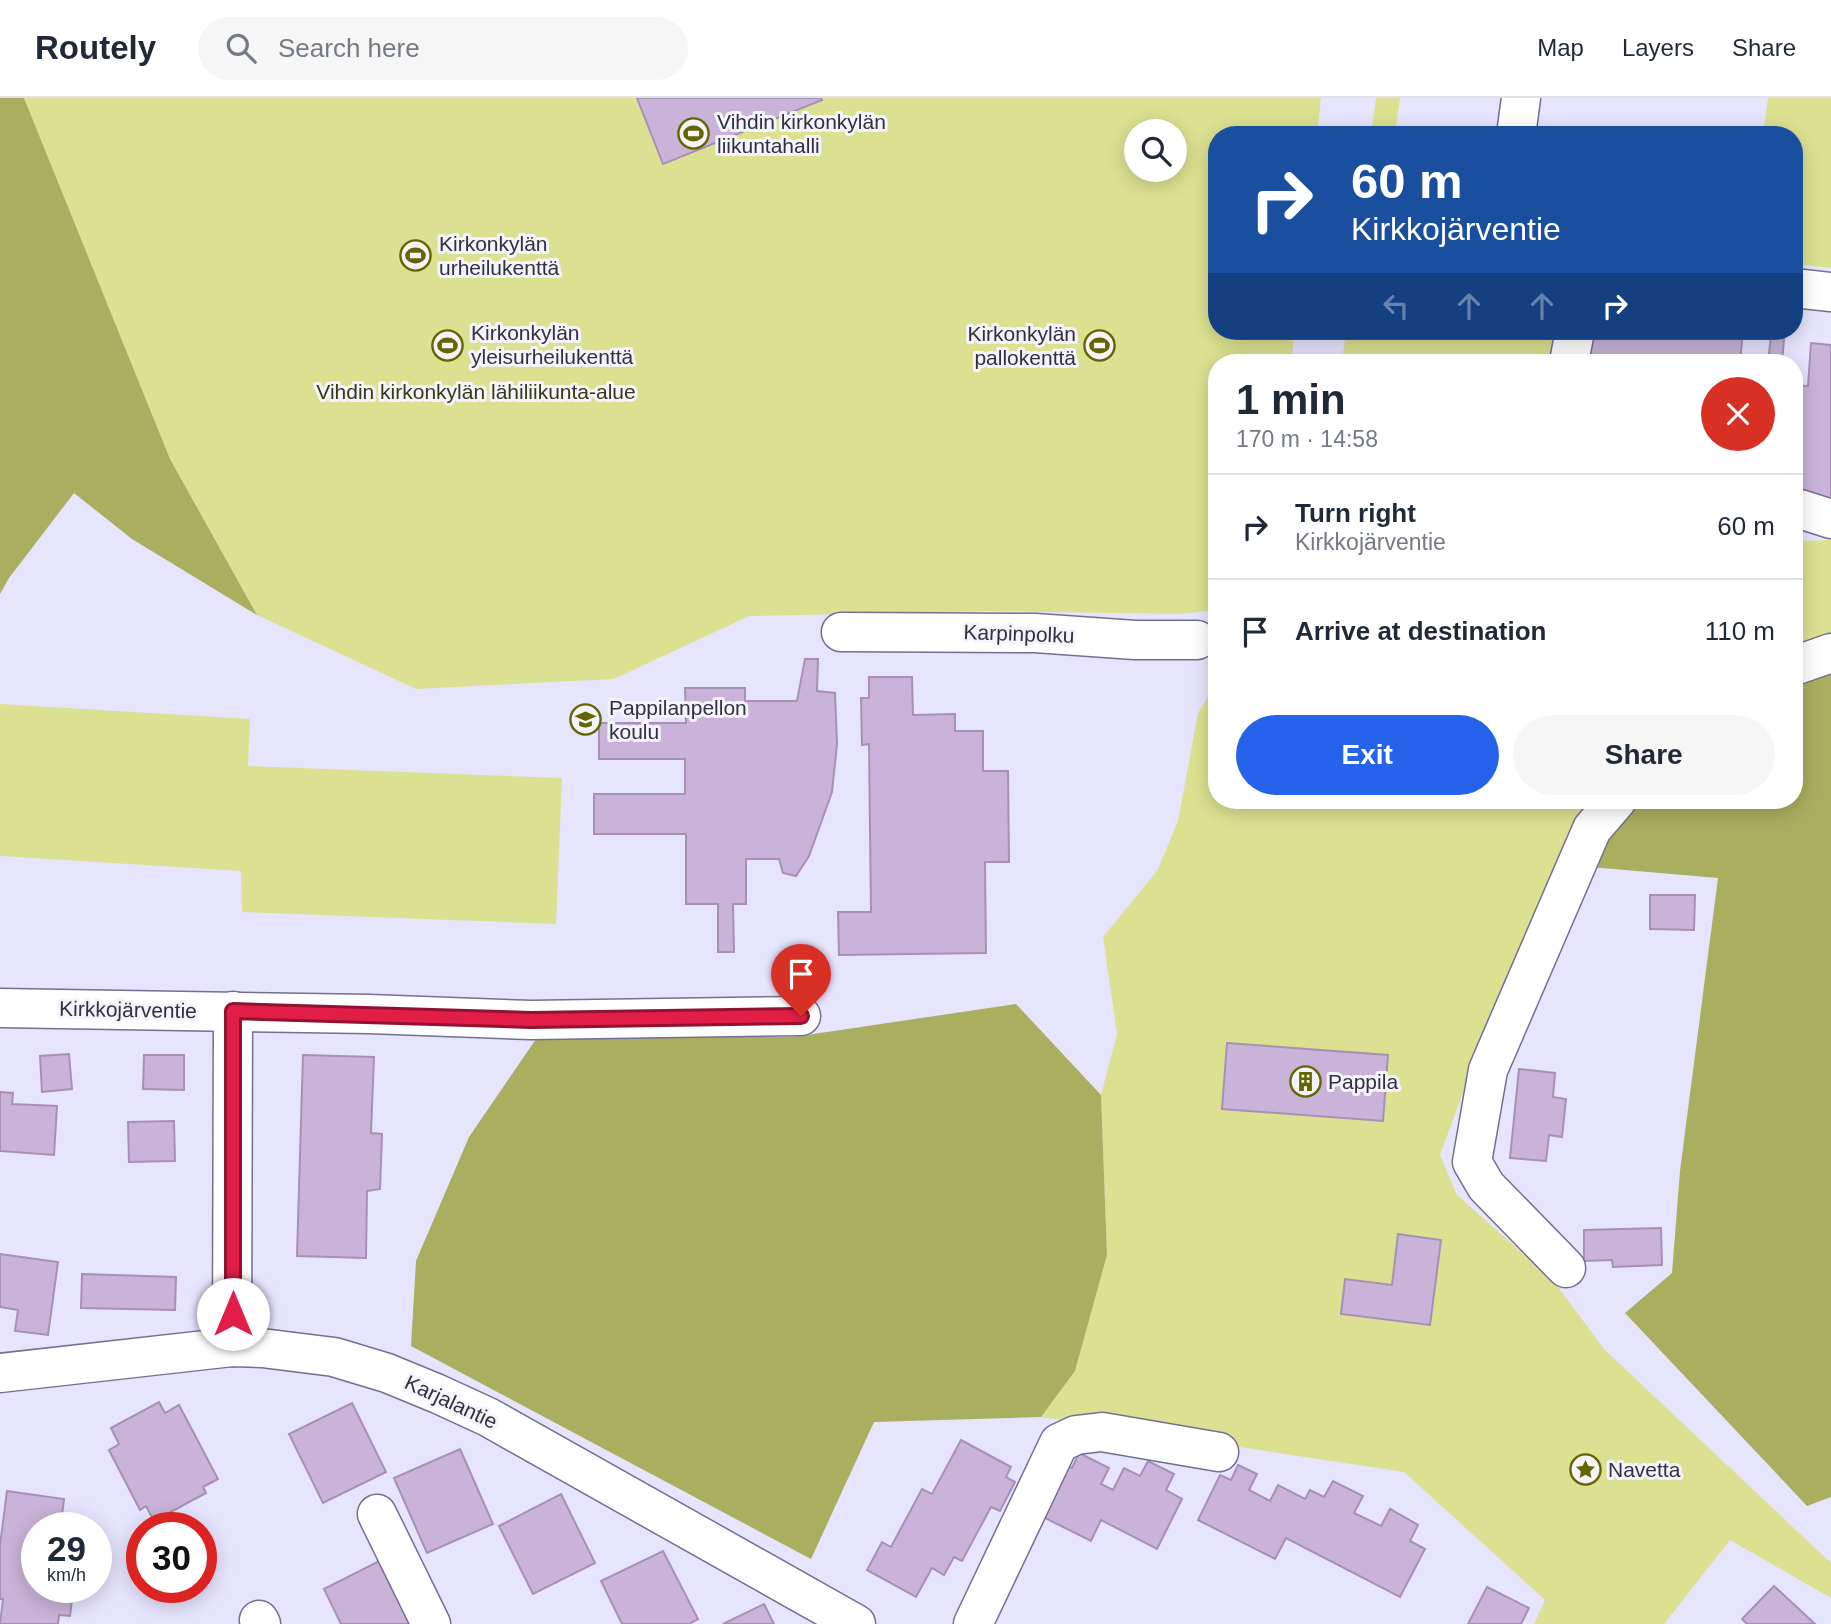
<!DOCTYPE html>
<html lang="en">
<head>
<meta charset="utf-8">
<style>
  :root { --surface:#fff; --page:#f6f6f7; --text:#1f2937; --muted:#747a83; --line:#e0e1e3; --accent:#2563eb }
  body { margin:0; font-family:Helvetica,sans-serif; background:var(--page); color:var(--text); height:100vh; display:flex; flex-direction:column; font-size:26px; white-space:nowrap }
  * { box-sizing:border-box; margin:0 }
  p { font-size:23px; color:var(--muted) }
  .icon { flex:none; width:38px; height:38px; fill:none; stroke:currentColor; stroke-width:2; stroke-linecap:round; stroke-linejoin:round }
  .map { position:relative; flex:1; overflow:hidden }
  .drawer { position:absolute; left:1208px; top:256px; width:595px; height:455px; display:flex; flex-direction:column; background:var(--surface); border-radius:28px; box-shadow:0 4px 18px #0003 }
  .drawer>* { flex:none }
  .guide { position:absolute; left:1208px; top:28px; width:595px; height:214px; border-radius:28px; box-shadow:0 4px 18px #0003; background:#1a4fa0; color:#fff; overflow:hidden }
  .controls { position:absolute; left:1124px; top:21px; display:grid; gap:14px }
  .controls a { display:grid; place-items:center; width:63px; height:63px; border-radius:50%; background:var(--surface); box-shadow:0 4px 18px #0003; font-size:35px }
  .speed { position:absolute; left:21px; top:1414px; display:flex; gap:14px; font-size:35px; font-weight:700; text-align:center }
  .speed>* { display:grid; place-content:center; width:91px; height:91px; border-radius:50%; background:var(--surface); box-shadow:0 4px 18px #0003; line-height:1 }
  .speed small { font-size:18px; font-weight:400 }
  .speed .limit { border:10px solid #d22; background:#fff; color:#111 }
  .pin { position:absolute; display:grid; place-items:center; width:60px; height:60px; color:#fff; margin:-72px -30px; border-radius:50% 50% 50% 0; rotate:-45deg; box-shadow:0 0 7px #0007 }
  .pin .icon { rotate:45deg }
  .me { position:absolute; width:77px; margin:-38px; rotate:0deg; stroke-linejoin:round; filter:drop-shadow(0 0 5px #0008) }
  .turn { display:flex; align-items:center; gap:24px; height:147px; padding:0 28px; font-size:32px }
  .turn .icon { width:91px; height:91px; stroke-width:2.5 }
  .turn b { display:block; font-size:49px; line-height:60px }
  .lanes { display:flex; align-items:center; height:66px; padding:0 28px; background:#0003; justify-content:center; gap:35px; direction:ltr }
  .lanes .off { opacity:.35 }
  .round { display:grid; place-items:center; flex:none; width:74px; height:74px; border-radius:37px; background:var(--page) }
  .overview { display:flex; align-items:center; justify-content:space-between; height:119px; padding:0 28px }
  h1 { font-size:42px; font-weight:800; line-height:52px }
  .button { display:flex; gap:14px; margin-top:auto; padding:14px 28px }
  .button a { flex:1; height:80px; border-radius:42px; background:var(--accent); color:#fff; font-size:28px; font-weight:800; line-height:80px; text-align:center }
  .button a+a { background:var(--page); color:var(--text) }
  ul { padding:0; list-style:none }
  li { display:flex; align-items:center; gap:21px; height:105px; padding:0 28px; border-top:2px solid var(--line) }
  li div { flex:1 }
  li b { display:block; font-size:26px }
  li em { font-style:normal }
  header { display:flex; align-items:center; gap:42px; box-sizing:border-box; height:98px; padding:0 35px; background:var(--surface); border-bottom:2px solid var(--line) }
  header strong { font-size:33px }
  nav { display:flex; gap:38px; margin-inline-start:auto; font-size:24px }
  .search { width:490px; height:63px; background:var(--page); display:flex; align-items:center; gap:18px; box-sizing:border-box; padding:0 24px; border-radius:38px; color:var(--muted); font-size:26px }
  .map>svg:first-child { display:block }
</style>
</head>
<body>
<header>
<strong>Routely</strong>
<div class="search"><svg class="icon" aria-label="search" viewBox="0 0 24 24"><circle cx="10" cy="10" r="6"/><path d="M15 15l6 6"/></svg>Search here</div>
<nav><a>Map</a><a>Layers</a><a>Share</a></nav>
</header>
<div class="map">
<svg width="1831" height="1526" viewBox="0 0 1831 1526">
  <rect width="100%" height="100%" fill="#e7e4fe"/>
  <!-- green -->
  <g fill="#dce191" fill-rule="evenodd">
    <path d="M24 0H1321L1317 37H1216V233H1295L1291 264H1216V512L1181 516 990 513 749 518 614 581 416 591 257 517 170 361ZM1136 33H1174V72H1136Z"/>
    <path d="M1376 0H1400L1395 37H1371Z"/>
    <path d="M1768 0H1831V170L1794 166V37H1763Z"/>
    <path d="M1346 233H1565L1564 264H1342Z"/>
    <path d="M1831 442V539L1794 548V443Z"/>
    <path d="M1216 596V702H1597L1487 930 1440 1057 1457 1097 1552 1181 1604 1251 1831 1465V1500L1730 1442 1664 1526H1534L1545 1502 1404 1374 1041 1319 1075 1273 1107 1157 1101 997 1117 936 1103 839 1157 773 1178 723 1198 615 1208 599Z"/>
    <path d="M0 606 250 621 248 668 562 680 556 826 242 814 241 773 0 758Z"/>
  </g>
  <!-- forest -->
  <g fill="#aaae5f">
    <path d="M0 0H24L170 361 257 517 132 441 74 395 9 480 0 496Z"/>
    <path d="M1831 571V1399L1807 1408 1625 1215 1672 1175 1680 1073 1718 780 1590 769 1632 702H1794V582Z"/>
    <path d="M1016 906 1101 997 1107 1157 1075 1273 1041 1319 874 1324 811 1461 411 1248 416 1163 469 1039 538 938 793 939Z"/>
  </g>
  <!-- building -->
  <g fill="#c9b3d8" stroke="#a690b5" stroke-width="2">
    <path d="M637 0H821L822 2 663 66Z"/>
    <path d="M1590 233H1743L1740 264H1588Z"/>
    <path d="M1771 238 1784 241 1782 264H1768Z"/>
    <path d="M1811 245 1831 247V400L1794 397V287L1808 288Z"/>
    <path d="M805 561H818L817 593 835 595 837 646 832 694 809 758 796 778 783 775 779 761H746V806H733L734 854H718V806H686V736H594V696H685V661H599V625H686L685 590H745V603H797Z"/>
    <path d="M869 579H912L913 617 955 616V633H983V673H1008L1009 764H985L986 855 839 857 838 814H871L869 646 862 647 861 600H869Z"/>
    <path d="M1650 797H1695L1694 832 1650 831Z"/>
    <path d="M1227 945 1388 957 1383 1023 1222 1011Z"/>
    <path d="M69 956 72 991 42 994 40 958Z"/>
    <path d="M144 957H184V992L143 991Z"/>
    <path d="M303 957 374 959 371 1035 382 1036 380 1091 367 1093 366 1160 297 1158Z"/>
    <path d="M1519 971 1555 975 1553 999 1566 1001 1562 1039 1549 1037 1546 1063 1510 1060Z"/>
    <path d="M0 994 13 995 12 1006 57 1008 54 1057 0 1053Z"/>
    <path d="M174 1023 175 1063 129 1064 128 1024Z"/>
    <path d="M1661 1130 1662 1167 1613 1169 1612 1162 1584 1163V1132Z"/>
    <path d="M1398 1136 1441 1142 1430 1227 1341 1216 1345 1181 1392 1187Z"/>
    <path d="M0 1156 58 1164 48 1237 15 1233 18 1212 0 1209Z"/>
    <path d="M82 1176 176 1179 175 1212 81 1210Z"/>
    <path d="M159 1304 165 1315 179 1307 218 1381 203 1389 206 1395 154 1423 146 1408 140 1412 109 1352 119 1346 111 1330Z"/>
    <path d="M352 1305 386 1374 323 1405 289 1336Z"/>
    <path d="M961 1342 1011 1369 1006 1379 1015 1384 1000 1413 991 1409 962 1463 954 1459 944 1477 932 1470 916 1499 867 1472 882 1444 891 1449 922 1391 932 1396Z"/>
    <path d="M460 1351 493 1426 427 1455 394 1380Z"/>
    <path d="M1079 1355 1109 1370 1101 1386 1113 1392 1124 1370 1140 1378 1148 1363 1174 1376 1166 1392 1182 1401 1157 1451 1101 1422 1091 1443 1033 1414 1058 1363 1072 1370Z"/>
    <path d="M1238 1367 1257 1376 1249 1392 1270 1403 1278 1387 1305 1401 1310 1392 1324 1399 1333 1383 1363 1398 1354 1415 1381 1428 1390 1411 1418 1427 1410 1443 1425 1451 1400 1499 1286 1440 1275 1461 1198 1422 1220 1377 1231 1382Z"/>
    <path d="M7 1393 64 1401 61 1426 72 1428V1430H37V1489L73 1493 70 1518 59 1517 58 1526H0L3 1501H0V1447Z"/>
    <path d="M561 1396 595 1465 533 1496 499 1428Z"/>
    <path d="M663 1453 698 1521 689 1526H622L601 1483Z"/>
    <path d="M385 1460 418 1526H341L324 1491Z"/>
    <path d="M1774 1488 1815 1526H1747L1742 1521Z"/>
    <path d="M1487 1489 1529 1510 1521 1526H1468Z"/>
    <path d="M764 1506 774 1526H723Z"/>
  </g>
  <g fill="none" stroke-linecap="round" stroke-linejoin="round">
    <defs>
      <g id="minor">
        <path d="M1516 37 1521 0"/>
        <path d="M1794 190 1831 194"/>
        <path d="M1569 264 1575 233"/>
        <path d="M1800 411 1831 421"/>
        <path d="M841 534 1035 535 1135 542H1197"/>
        <path d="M1794 568 1831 555"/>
        <path d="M0 910 369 916 531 922 801 918"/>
        <path d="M1566 1170 1486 1088 1472 1064 1488 972 1592 731 1617 702"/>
        <path d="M232 1249 233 913"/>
        <path d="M0 1275 232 1249 262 1250 334 1259 387 1275 438 1296 488 1319 856 1526"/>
        <path d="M377 1416 431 1526"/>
        <path d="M259 1522 261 1526"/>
        <path d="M973 1526 1059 1345 1076 1337 1102 1334 1219 1354"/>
      </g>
    </defs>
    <!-- minor casing -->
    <use href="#minor" stroke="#746e94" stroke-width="41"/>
    <!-- minor -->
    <use href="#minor" stroke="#fff" stroke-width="38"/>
  </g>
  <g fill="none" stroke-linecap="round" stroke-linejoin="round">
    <defs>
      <path id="route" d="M233 1216V913L531 922 801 918"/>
    </defs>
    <!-- route casing -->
    <use href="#route" stroke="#92132f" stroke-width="18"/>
    <!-- route -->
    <use href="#route" stroke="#e11d48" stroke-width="12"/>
  </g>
  <!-- icons -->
  <defs>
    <symbol id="stadium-ring" viewBox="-11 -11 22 22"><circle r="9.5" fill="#f5f4fc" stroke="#636500" stroke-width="1.5"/><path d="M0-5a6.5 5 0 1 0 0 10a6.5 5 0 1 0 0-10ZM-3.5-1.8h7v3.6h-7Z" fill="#636500"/></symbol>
    <symbol id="school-ring" viewBox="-11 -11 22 22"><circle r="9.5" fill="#f5f4fc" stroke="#636500" stroke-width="1.5"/><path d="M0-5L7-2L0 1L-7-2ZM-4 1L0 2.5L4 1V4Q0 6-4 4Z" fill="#636500"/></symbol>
    <symbol id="building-ring" viewBox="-11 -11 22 22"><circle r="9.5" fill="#f5f4fc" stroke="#636500" stroke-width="1.5"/><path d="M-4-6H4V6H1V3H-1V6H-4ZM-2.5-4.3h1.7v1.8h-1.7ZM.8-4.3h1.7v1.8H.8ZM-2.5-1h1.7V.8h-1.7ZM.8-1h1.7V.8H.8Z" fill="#636500"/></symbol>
    <symbol id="sight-ring" viewBox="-11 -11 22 22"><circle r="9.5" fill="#f5f4fc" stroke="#636500" stroke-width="1.5"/><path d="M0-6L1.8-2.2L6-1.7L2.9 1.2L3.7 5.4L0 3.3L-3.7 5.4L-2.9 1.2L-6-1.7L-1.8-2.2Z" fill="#636500"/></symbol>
  </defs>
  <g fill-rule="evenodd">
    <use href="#stadium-ring" x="676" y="18" width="35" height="35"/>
    <use href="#stadium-ring" x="398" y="140" width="35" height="35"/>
    <use href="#stadium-ring" x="430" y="230" width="35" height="35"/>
    <use href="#stadium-ring" x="1082" y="230" width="35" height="35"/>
    <use href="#school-ring" x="568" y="604" width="35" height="35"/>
    <use href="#building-ring" x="1288" y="966" width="35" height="35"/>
    <use href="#sight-ring" x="1568" y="1354" width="35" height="35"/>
  </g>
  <g text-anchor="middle" stroke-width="6" stroke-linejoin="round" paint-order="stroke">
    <!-- poi labels -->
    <g font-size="21" fill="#323040" stroke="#f5f4fc" text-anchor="start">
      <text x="717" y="31">Vihdin kirkonkylän<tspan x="717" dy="24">liikuntahalli</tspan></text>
      <text x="439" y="153">Kirkonkylän<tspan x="439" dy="24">urheilukenttä</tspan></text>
      <text x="471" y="242">Kirkonkylän<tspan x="471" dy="24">yleisurheilukenttä</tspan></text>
      <text x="1076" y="243" text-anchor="end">Kirkonkylän<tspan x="1076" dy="24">pallokenttä</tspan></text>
      <text x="609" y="617">Pappilanpellon<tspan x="609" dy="24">koulu</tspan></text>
      <text x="1328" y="991">Pappila</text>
      <text x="1608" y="1379">Navetta</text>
    </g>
    <!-- park labels -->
    <g font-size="21" fill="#373816" stroke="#f5f4fc">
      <text x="476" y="301">Vihdin kirkonkylän lähiliikunta-alue</text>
    </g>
    <!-- street labels -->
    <g font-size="21" fill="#323040" stroke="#f5f4fc">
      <text transform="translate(1019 536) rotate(2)" y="7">Karpinpolku</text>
      <text transform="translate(128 912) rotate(1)" y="7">Kirkkojärventie</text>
      <text transform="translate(451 1304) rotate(25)" y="7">Karjalantie</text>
    </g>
  </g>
</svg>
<div class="controls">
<a><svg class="icon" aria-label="search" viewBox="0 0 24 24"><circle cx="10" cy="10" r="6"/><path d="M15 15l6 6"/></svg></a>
</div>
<div class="speed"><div>29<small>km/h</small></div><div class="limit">30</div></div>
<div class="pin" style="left:801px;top:918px;background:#d93025"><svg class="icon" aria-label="arrive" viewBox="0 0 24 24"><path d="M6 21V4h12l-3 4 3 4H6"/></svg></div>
<svg class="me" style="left:233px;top:1216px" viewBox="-20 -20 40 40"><circle r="19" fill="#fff"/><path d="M0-13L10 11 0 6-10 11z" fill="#e11d48"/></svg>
<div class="guide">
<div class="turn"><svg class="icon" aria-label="right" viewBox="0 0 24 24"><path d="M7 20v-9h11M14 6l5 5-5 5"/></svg><div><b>60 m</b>Kirkkojärventie</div></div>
<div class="lanes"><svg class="icon off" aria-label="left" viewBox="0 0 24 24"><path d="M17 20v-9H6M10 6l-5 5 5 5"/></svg><svg class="icon off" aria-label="ahead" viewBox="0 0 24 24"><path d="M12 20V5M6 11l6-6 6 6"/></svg><svg class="icon off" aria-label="ahead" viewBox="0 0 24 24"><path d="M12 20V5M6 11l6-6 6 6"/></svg><svg class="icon" aria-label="right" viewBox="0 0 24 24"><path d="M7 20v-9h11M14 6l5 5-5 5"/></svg></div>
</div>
<section class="drawer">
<div class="overview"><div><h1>1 min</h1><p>170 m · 14:58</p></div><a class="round" style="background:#d93025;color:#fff"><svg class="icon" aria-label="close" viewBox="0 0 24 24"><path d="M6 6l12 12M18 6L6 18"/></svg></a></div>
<ul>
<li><svg class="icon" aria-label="right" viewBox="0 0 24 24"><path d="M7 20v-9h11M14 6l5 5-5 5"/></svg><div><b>Turn right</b><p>Kirkkojärventie</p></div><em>60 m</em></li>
<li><svg class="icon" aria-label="arrive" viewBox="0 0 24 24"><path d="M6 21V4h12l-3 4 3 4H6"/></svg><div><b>Arrive at destination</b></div><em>110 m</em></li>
</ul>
<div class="button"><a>Exit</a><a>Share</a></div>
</section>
</div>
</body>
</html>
